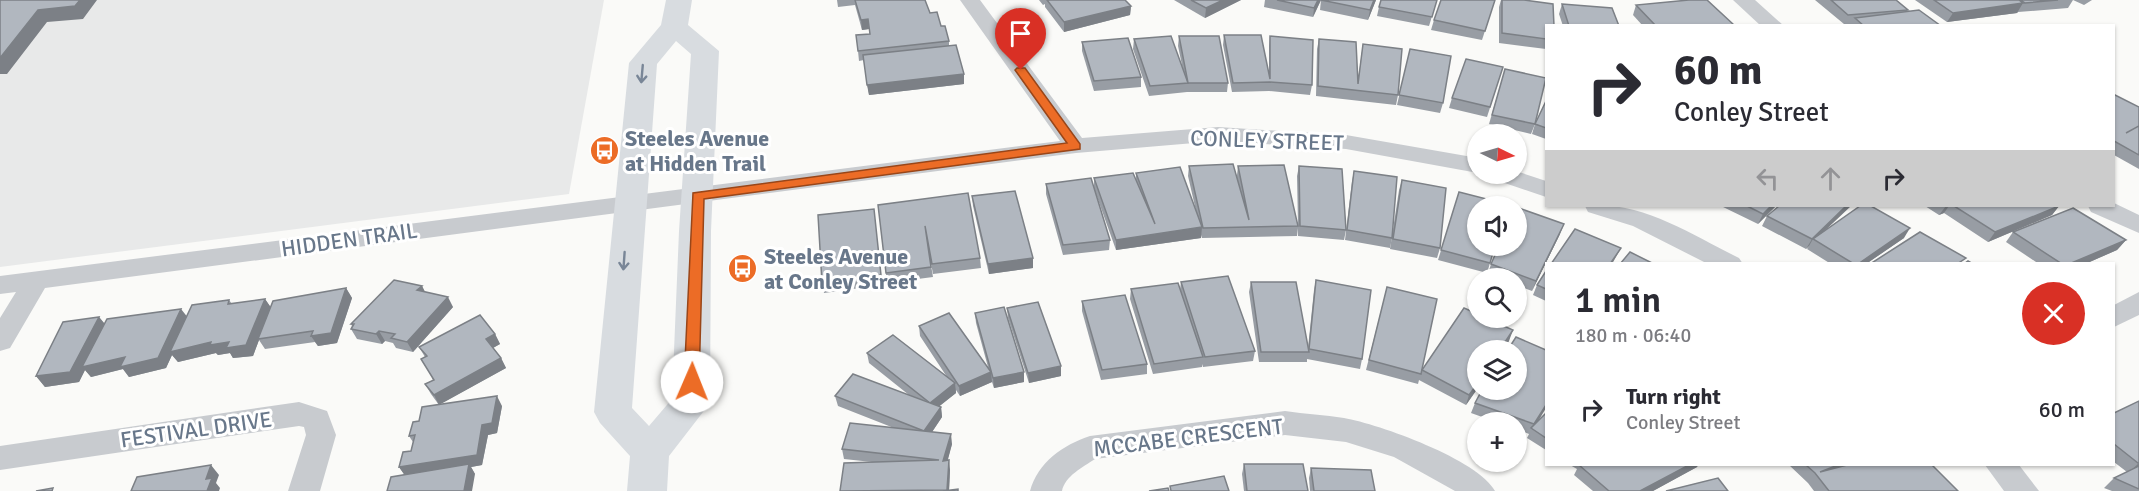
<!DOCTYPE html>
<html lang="en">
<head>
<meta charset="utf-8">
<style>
  :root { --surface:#fff; --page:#f2f2f3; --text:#2b2b33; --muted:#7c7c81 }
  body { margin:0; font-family:Signika,sans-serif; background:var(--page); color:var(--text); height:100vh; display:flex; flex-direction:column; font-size:22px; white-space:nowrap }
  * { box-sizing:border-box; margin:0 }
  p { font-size:20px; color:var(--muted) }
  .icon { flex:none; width:33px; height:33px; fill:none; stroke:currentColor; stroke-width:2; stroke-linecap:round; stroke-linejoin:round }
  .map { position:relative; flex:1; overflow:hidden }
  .side { position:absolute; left:1545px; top:262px; width:570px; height:204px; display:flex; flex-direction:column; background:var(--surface); border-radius:0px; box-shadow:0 2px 4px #0004 }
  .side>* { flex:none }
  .guide { position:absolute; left:1545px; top:24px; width:570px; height:183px; border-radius:0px; box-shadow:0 2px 4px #0004; background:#fff; color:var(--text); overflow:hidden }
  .needle { width:39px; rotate:95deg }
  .controls { position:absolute; left:1467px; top:124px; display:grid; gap:12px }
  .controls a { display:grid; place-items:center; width:60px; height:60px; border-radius:50%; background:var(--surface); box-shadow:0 2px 4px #0004; font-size:30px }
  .pin { position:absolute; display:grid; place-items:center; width:51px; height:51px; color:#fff; margin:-62px -26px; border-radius:50% 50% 50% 0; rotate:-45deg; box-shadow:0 0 6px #0007 }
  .pin .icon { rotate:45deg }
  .me { position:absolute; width:66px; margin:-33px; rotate:1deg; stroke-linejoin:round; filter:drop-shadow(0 0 4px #0008) }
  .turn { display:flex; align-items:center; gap:21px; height:126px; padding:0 30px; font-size:27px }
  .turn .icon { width:78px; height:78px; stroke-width:2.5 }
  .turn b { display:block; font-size:42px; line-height:51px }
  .lanes { display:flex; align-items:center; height:57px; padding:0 30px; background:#0003; justify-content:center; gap:30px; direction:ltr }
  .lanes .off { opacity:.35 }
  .round { display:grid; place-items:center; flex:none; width:63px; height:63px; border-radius:32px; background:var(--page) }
  .summary { display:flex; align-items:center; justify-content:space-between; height:102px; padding:0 30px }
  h1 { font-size:36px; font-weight:600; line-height:45px }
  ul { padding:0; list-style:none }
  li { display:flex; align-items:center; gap:18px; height:90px; padding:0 30px }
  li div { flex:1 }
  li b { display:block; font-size:22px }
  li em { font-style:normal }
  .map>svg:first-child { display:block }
</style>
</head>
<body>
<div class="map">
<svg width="2139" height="491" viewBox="0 0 2139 491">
  <rect width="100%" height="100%" fill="#fafaf8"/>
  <!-- built -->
  <path fill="#e8e9e9" d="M0 0H604L569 194 0 267Z"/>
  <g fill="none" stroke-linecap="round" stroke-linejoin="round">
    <!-- minor -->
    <g fill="#c8cbcf" fill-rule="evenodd">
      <path d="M960 0H980L1082 138 1218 127 1346 135 1478 158V173L1346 149 1218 141 1076 153 45 288 10 348 0 351V318L16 292 0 294V276L1060 141Z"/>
      <path d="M1733 0H1755L1784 26H1761Z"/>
      <path d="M1516 171 1546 181V197L1493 179 1489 174H1516Z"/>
      <path d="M2114 203 2139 215V233L2091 212 2088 206H2114Z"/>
      <path d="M1585 206C1641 200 1690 234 1739 258L1743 264H1708L1633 226 1588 212Z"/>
      <path d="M2139 292V315L2114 327V305Z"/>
      <path d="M299 402 327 411 336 435 320 491H288L306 435 304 427 299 426 0 470V446Z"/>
      <path d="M1285 411C1305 414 1325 415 1344 418 1379 424 1479 460 1495 491H1455L1394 457 1346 442 1285 435 1095 459C1083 467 1065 476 1062 491H1030C1038 462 1063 445 1090 436Z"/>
      <path d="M1985 465H2019L2039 491H2004Z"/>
    </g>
    <!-- secondary -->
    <path fill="#d8dce0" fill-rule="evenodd" d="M666 0H692L688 25 719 51 711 231 710 403 669 456 667 491H627L630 456 600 423 594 412 629 63 661 25ZM676 41 691 54 679 231 672 399 649 426 632 408 657 64Z"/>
  </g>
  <!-- wall -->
  <g fill="#989da4">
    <path d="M837 0H925L930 13 941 26 949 41V46L964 84 869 95 864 60 859 61 858 51 870 34 869 29 862 30 855 5 838 7Z"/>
    <path d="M1039 0H1125L1131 6 1130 15 1064 32 1045 7V4L1043 5Z"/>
    <path d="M1174 0H1241L1205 18Z"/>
    <path d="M1265 0H1321L1313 17 1264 7Z"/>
    <path d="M1321 0H1376L1368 20 1320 10Z"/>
    <path d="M1437 0 1429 26 1377 16 1379 7Z"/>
    <path d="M1495 0 1482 40 1431 30 1434 20Z"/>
    <path d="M1501 0H1524L1546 26V49L1499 43V7Z"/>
    <path d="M1815 0H1896L1908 10 1907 11 1941 26H1851L1852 24H1844Z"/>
    <path d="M1915 0H2092L2084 5 2073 0 2068 8 2018 12 2017 13 1947 22Z"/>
    <path d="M1562 4 1619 26H1563L1559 14Z"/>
    <path d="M1636 5 1734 25 1643 26 1633 15Z"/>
    <path d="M1224 35 1269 73V46L1270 36 1312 85 1310 95 1269 91 1232 92 1223 45Z"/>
    <path d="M1179 36 1228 83 1227 92H1187V91V92L1149 96 1133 49 1134 39 1183 70 1178 46Z"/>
    <path d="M1319 39 1358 80 1363 44 1398 95 1396 105 1316 96 1317 49Z"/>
    <path d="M1082 42 1141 77V87L1094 91 1082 51Z"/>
    <path d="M1410 49 1443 103 1440 113 1397 105Z"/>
    <path d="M1503 67 1487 117 1449 108 1452 98Z"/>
    <path d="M1505 69 1535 124 1531 134 1489 124Z"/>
    <path d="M2114 96 2139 107V169L2114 155Z"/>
    <path d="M1546 101V139L1532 134 1535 124Z"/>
    <path d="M1189 166 1237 175 1238 166 1298 224 1297 176 1299 166 1346 230 1344 240 1298 236V228L1297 236 1202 238V235L1201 238 1116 250 1096 194 1110 240 1109 250 1063 255 1046 194V184L1094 188V178L1136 179V173L1196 211 1188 176Z"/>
    <path d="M1354 171 1392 238 1390 248 1345 240 1352 181Z"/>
    <path d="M1402 180 1440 248 1437 258 1390 249 1399 190Z"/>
    <path d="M1459 192 1490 263 1487 273 1438 260Z"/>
    <path d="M972 196 1033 268 989 274 973 206Z"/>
    <path d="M878 205 980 258 981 268 933 274 928 247 933 277 887 283Z"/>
    <path d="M1721 206H1776L1758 224Z"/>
    <path d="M1925 206H2059L2052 215 1988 242 1944 213 1939 215Z"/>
    <path d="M1767 216 1825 231 1904 238 1866 264H1831L1807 249 1809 246 1806 249 1762 226Z"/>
    <path d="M875 219 882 285 824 293 822 283Z"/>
    <path d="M2013 232 2126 240 2117 250 2085 264H2039L2006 242Z"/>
    <path d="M1560 234 1532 291 1516 285V279H1502L1488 274 1491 264Z"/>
    <path d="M1546 271V301L1533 295 1537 285Z"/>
    <path d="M1316 280 1362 359 1360 369 1307 359V362H1259L1249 292 1251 282 1308 348 1314 290Z"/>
    <path d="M1181 282 1255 351 1253 361 1203 367V364L1202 367 1153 374 1130 299 1131 289 1180 290Z"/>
    <path d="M422 286 425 292 453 307 413 352 396 348 393 343 385 341 382 344 357 339 351 329 352 326 351 324Z"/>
    <path d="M1387 287 1422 370 1509 341 1466 405 1419 380 1418 384 1366 370Z"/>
    <path d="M346 288 352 298 337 343 318 346 315 342 265 349 259 340 253 356 233 358 230 353 218 355 216 353 178 362 172 355 166 368 129 377 123 369 91 377 85 370 79 382 45 387 36 376 99 317 105 324 187 316 229 300 232 304 265 299 271 308Z"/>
    <path d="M1082 301 1147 364V374L1101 380 1082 311Z"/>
    <path d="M1007 308 1061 376 1029 383 1008 318Z"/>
    <path d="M975 313 1024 382 994 388 992 382 960 396 956 390V393L939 406 941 407 942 417 932 432 952 444 947 461 950 470 949 490 958 491H840L872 462 844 459 842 449 894 428 838 406 835 396 909 395 869 363 867 353 947 377 920 336 919 326 988 367 976 323Z"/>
    <path d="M495 334 500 344 493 348 501 358 506 368 440 404 502 406 497 433 488 435 482 465 471 467 475 474H404L399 467 411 451 413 442 409 436 419 421 439 405 431 394 425 384 433 380 425 357 419 347Z"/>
    <path d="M2139 401V491H2112L2104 488 2114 478 2127 472 2114 462V413Z"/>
    <path d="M1475 403 1538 421 1546 413V450L1527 438 1529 434 1516 429V423H1499L1471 413Z"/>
    <path d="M1244 464 1308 491H1244L1242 474Z"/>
    <path d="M1570 465H1698L1697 467 1653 491H1593L1574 475 1577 469Z"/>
    <path d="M1789 465H1932L1958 491H1814L1808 483Z"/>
    <path d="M1311 468 1375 491H1310L1309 478Z"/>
  </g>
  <!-- shaded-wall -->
  <g fill="#7c8086">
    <path d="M80 0H97L83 19 47 22 7 74H0V58L38 10Z"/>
    <path d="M1223 0H1241L1205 18 1206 8Z"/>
    <path d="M1318 0H1321L1313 17 1314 8Z"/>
    <path d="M1374 0H1376L1368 20 1370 10Z"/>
    <path d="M2023 3 2017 13 1947 22 1953 13Z"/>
    <path d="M1131 6 1130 15 1064 32V22Z"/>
    <path d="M868 19 869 29 862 30 861 20Z"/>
    <path d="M964 74V84L869 95 867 85Z"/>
    <path d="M1771 206H1776L1758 224 1763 214Z"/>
    <path d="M1846 206H1851L1815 240 1813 239 1809 246 1806 249 1812 239Z"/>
    <path d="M1946 206H1949L1944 213 1939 215Z"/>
    <path d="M2059 206 2052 215 1988 242 1995 232Z"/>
    <path d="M1564 224 1560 234 1532 291 1536 281Z"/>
    <path d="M1202 227 1201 238 1116 250V240Z"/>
    <path d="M1910 228 1904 238 1866 264H1858Z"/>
    <path d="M2126 240 2117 250 2085 264H2069Z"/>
    <path d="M1621 248 1612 264H1610Z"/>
    <path d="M1033 258V268L989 274 988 264Z"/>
    <path d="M422 286 427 296 417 290Z"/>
    <path d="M346 288 352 298 337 343 318 346 311 336Z"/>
    <path d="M448 297 453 307 413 352 407 342Z"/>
    <path d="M265 299 272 309 258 339 259 340 253 356 233 358 230 353 218 355 216 353 178 362 172 355 166 368 129 377 123 369 91 377 85 370 79 382 45 387 36 376 99 317 107 327 181 309 189 319Z"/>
    <path d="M1513 330 1509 341 1502 351H1499Z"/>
    <path d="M379 331 385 341 382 344 376 334Z"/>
    <path d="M495 334 500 344 491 349 486 339Z"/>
    <path d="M501 358 506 368 439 405 434 395Z"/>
    <path d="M1061 366V376L1029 383 1028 373Z"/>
    <path d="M991 372 992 382 960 396 959 386Z"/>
    <path d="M1024 372V382L994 388 993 378Z"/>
    <path d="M955 383 956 393 931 413 930 403Z"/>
    <path d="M1478 383V388L1466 405 1469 395Z"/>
    <path d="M497 396 502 406 497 433 488 435 482 465 471 467 475 474 472 491H464L406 477 399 467 482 425Z"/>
    <path d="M1546 405V408L1533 430 1532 429 1534 424Z"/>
    <path d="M941 407 942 417 926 441 924 431Z"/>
    <path d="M951 434 952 444 945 471 943 461Z"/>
    <path d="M949 460 950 470 949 491H947Z"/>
    <path d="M2139 463V468L2128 473Z"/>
    <path d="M211 465 219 475 216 483 220 488 219 491H207L206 479Z"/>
    <path d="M1689 465H1698L1697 467 1653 491H1640Z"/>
    <path d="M1838 465H1856L1820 472Z"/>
  </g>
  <!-- building -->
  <g fill="#b1b7bf" stroke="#7c8086" stroke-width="1.5">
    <path d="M0 0H80L75 6 38 10 0 58Z"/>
    <path d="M855 0H925L930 13 937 12 941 26H945L949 41 858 51 856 35 870 34 868 19 861 20Z"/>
    <path d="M1047 0H1125L1131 6 1064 22Z"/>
    <path d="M1191 0H1223L1206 8Z"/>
    <path d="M1277 0H1318L1314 8Z"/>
    <path d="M1321 0H1374L1370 10Z"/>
    <path d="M1381 0H1437L1432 17 1379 7Z"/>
    <path d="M1441 0H1495L1485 31 1434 20Z"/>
    <path d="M1502 0H1524L1553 4 1554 26H1546V39L1502 33Z"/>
    <path d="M1689 0H1707L1734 25 1656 26 1636 5Z"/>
    <path d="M1831 0H1896L1908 10 1848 15Z"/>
    <path d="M1934 0H2019L2023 3 1953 13Z"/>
    <path d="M2020 0H2058L2025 3Z"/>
    <path d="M1562 4 1612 8 1619 26H1569Z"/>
    <path d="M1919 10 1941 26H1864L1855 18Z"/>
    <path d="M1224 35H1261L1270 79V36L1313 40 1312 85 1270 82 1233 83Z"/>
    <path d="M1171 36 1188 83 1150 86 1134 39Z"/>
    <path d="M1179 36H1219L1228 83H1188Z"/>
    <path d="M1128 38 1141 77 1094 81 1082 42Z"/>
    <path d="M1319 39 1356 42 1358 84 1363 44 1402 49 1398 95 1318 86Z"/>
    <path d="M956 45 964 74 867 85 863 55Z"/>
    <path d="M1410 49 1451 56 1443 103 1399 95Z"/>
    <path d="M1466 59 1503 67 1490 107 1452 98Z"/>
    <path d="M1505 69 1546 78 1535 124 1492 115Z"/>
    <path d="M2115 95 2139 107V126L2126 133 2139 126V155L2114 141V96Z"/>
    <path d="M1546 101V128L1535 124Z"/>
    <path d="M1233 164 1249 220 1238 166 1284 165 1298 226 1203 228 1189 166Z"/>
    <path d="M1299 166 1342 169 1346 230 1300 226Z"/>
    <path d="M1180 167 1202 227 1116 240 1094 178 1133 173 1155 224 1136 173Z"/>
    <path d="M1354 171 1397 177 1392 238 1347 230Z"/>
    <path d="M1091 178 1110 240 1063 245 1046 184Z"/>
    <path d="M1402 180 1446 188 1440 248 1393 239Z"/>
    <path d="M1015 191 1033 258 988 264 972 196Z"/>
    <path d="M1459 192 1506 204 1505 207H1478V246H1495L1490 263 1441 250Z"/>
    <path d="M968 193 980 258 932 264 925 226 931 267 886 273 878 205Z"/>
    <path d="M1747 206H1771L1763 214Z"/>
    <path d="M1779 206H1846L1812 239 1767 216Z"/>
    <path d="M1860 206H1871L1910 228 1858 264H1854L1813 239Z"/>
    <path d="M1954 206H2059L1995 232Z"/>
    <path d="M1516 207 1564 224 1536 281 1491 264 1499 246H1516Z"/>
    <path d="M2073 208 2126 240 2069 264H2062L2013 232Z"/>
    <path d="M874 209 881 275 822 283 818 215Z"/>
    <path d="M1575 229 1621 248 1610 264H1551Z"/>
    <path d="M1920 232 1966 258 1957 264H1870Z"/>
    <path d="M1630 252 1654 264H1620Z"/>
    <path d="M1968 261 1973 264H1964Z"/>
    <path d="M1546 271V289L1537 285Z"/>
    <path d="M1228 276 1255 351 1205 357 1181 282Z"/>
    <path d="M394 280 422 286 417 290 448 297 407 342 391 338 395 334 379 331 376 334 351 329 354 324H351Z"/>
    <path d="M1316 280 1371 290 1362 359 1309 349Z"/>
    <path d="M1251 282H1296L1309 352H1261Z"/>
    <path d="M1178 283 1203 357 1154 364 1131 289Z"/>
    <path d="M1387 287 1437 299 1421 374 1369 360Z"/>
    <path d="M346 288 331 333 311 336 313 331 258 339 273 301Z"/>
    <path d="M1125 295 1147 364 1102 370 1082 301Z"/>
    <path d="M265 299 246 345 226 348 229 342 210 345 211 342 170 352 192 305 229 300 228 304Z"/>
    <path d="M1038 302 1061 366 1028 373 1007 308Z"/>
    <path d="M1004 307 1024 372 993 378 975 313Z"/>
    <path d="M1464 308 1478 314V318H1486L1513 330 1499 351H1478V383L1469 395 1422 370Z"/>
    <path d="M181 309 158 358 120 367 125 357 82 367 107 319Z"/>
    <path d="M949 313 991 372 959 386 919 326Z"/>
    <path d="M480 315 495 334 486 339 501 358 434 395 425 384 434 380 421 359 427 356 419 347Z"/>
    <path d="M99 317 70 372 36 376 63 322Z"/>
    <path d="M893 335 955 383 930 403 867 353Z"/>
    <path d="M1516 337 1546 350V405L1534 424 1475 403 1482 390H1516V351H1507Z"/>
    <path d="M853 374 941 407 924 431 835 396Z"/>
    <path d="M497 396 492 423 482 425 477 455 399 467 403 452 411 451 415 435 409 436 413 422 419 421 422 407Z"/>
    <path d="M2139 401V463H2138L2114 444V413Z"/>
    <path d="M1546 413V438L1531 428Z"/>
    <path d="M850 423 951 434 943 461 949 460 947 490 840 491 844 463 939 460 842 449Z"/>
    <path d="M469 464 464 491H387L391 477Z"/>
    <path d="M1244 464H1303L1308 491H1247Z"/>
    <path d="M211 465 206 479 212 478 207 491H131L137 477Z"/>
    <path d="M1579 465H1689L1640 491H1609Z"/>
    <path d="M1806 465H1838L1820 472 1847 465H1932L1958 491H1829L1815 473Z"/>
    <path d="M2139 466V489L2114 478Z"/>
    <path d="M1311 468 1371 470 1375 491H1314Z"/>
    <path d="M1224 476 1229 491H1171L1170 486Z"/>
    <path d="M1718 478 1728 491H1666Z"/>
    <path d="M53 488 52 491H36Z"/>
    <path d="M1168 488 1169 491H1149Z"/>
    <path d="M958 489V491H943Z"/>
  </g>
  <!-- one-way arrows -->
  <defs><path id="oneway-shaft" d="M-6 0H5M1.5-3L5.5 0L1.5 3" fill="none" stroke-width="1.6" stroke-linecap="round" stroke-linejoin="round" transform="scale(1.5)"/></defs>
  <g stroke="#798697">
    <use href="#oneway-shaft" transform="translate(642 74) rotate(95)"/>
    <use href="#oneway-shaft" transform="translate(624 261) rotate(94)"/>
  </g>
  <!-- route -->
  <path fill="#ec6c26" stroke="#994619" stroke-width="1.5" d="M1017 68H1025L1080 144V149L704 199 699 382 697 386H686L684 382 693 193 1067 143 1015 70Z"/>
  <!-- icons -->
  <defs>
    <symbol id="bus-disc" viewBox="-11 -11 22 22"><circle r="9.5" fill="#ec6c26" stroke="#fff"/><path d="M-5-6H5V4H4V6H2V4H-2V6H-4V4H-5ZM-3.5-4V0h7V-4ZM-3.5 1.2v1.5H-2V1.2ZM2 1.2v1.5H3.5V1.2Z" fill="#fff"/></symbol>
  </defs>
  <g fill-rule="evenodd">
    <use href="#bus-disc" x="588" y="134" width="33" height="33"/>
    <use href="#bus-disc" x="726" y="252" width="33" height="33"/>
  </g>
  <g text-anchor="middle" stroke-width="6" stroke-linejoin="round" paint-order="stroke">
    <!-- poi labels -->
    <g font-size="22" font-weight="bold" fill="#68778a" stroke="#fff" text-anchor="start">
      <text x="625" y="146">Steeles Avenue<tspan x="625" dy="25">at Hidden Trail</tspan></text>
      <text x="764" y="264">Steeles Avenue<tspan x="764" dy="25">at Conley Street</tspan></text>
    </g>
    <!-- street labels -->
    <g font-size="22" fill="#68778a" stroke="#fff">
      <text transform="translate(1267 140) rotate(2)" y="8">CONLEY STREET</text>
      <text transform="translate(349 239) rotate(-8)" y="8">HIDDEN TRAIL</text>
      <text transform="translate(196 429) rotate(-8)" y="8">FESTIVAL DRIVE</text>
      <text transform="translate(1188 437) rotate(-7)" y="8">MCCABE CRESCENT</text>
    </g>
  </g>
</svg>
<div class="controls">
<a><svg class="needle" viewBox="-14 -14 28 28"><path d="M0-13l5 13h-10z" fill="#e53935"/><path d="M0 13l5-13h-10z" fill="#7c7c81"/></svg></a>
<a><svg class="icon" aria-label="sound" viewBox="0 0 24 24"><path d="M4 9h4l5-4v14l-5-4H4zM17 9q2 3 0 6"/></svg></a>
<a><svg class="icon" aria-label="search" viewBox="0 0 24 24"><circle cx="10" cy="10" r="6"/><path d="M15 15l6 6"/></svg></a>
<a><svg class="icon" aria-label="layers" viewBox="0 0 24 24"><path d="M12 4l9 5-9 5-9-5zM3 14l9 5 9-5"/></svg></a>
<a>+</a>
</div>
<div class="pin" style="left:1021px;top:70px;background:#d93025"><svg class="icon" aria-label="arrive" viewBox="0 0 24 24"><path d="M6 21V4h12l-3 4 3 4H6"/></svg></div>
<svg class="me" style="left:692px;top:382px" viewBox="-20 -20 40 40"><circle r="19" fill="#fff"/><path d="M0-13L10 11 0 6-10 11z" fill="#ec6c26"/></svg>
<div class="guide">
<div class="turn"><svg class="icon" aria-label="right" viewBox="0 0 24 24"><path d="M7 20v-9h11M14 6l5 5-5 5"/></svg><div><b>60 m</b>Conley Street</div></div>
<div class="lanes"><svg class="icon off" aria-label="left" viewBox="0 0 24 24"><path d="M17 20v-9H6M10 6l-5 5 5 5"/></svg><svg class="icon off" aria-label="ahead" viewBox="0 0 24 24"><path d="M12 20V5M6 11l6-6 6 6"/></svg><svg class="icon" aria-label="right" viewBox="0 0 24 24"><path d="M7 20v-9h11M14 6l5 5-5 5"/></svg></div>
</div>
<section class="side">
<div class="summary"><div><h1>1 min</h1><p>180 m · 06:40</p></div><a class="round" style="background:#d93025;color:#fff"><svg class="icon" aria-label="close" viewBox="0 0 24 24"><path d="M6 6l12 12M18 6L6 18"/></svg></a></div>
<ul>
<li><svg class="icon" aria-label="right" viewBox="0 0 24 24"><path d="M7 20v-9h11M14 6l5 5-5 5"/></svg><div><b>Turn right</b><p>Conley Street</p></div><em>60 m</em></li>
</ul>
</section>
</div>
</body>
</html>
